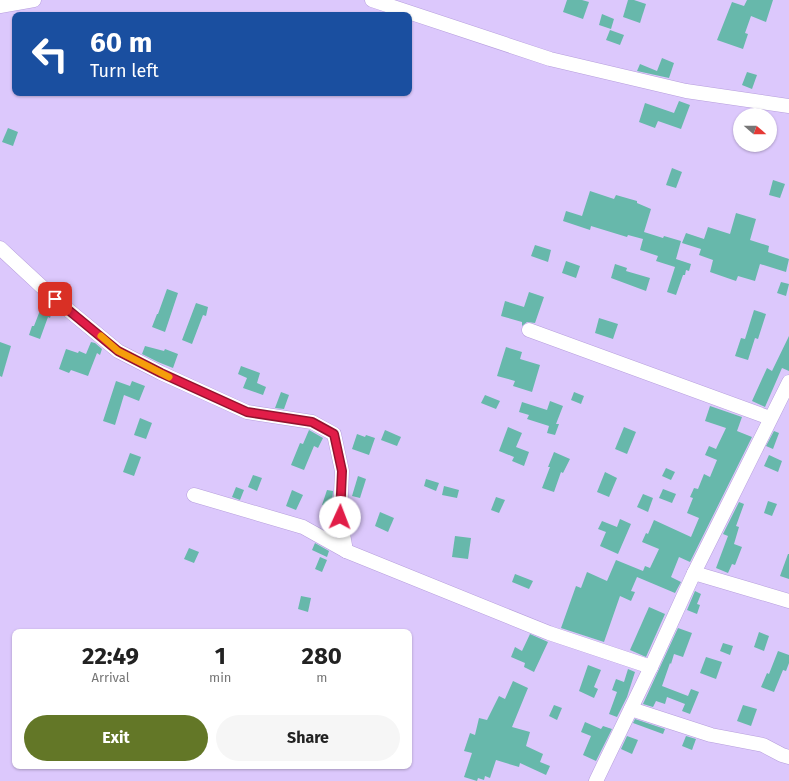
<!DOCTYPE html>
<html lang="en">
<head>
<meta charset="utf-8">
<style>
  :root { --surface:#fff; --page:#f6f6f6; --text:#222; --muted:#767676; --accent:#637727 }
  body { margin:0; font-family:"Fira Sans",sans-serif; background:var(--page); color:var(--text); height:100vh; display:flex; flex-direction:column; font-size:15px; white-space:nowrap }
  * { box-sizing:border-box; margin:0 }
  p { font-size:13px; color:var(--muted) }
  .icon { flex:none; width:22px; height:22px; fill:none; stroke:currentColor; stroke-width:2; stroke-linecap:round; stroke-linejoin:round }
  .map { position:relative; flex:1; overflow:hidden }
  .panel { position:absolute; left:12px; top:629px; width:400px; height:140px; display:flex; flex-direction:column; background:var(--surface); border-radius:8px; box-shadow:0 1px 3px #0004 }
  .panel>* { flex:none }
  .hud { position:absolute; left:12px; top:12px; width:400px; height:84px; border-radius:8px; box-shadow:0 1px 3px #0004; background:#1a4fa0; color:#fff; overflow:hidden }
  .needle { width:26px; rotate:110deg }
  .buttons { position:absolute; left:733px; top:108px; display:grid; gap:8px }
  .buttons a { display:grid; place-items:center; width:44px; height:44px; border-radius:50%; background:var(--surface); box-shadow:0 1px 3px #0004; font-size:20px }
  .pin { position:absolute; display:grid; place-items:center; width:34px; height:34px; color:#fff; margin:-17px; border-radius:8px; box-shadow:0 2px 6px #0006 }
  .me { position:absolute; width:44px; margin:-22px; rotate:2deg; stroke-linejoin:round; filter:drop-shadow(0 0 3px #0008) }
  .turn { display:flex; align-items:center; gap:14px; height:84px; padding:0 12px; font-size:18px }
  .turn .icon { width:52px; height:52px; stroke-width:2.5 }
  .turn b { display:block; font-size:28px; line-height:34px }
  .eta { display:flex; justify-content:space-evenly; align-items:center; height:68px; text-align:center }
  .eta b { font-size:24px; font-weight:700; line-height:28px }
  .button { display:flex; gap:8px; margin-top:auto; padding:8px 12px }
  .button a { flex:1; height:46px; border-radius:24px; background:var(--accent); color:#fff; font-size:16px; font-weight:700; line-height:46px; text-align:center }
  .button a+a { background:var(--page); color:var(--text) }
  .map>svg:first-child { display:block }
</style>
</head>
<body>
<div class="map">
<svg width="789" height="781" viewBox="0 0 789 781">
  <rect width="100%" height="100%" fill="#dcc8fc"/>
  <!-- building -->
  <g fill="#67b8ab">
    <path d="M567 0H582L589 2 583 19 563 12Z"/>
    <path d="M628 0H634L646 4 640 23 623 17Z"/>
    <path d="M747 0H773L766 22 751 16 745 33 748 34 743 49 717 40 732 2 744 6Z"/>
    <path d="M602 14 614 19 611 29 599 25Z"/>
    <path d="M610 30 624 35 620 45 606 40Z"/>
    <path d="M662 58 674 63 669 78 637 71 640 64 657 71Z"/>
    <path d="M747 72 757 75 752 89 742 85Z"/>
    <path d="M679 101 690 105 681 129 658 121 655 128 639 122 645 103 674 113Z"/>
    <path d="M8 128 18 132 13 146 2 142Z"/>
    <path d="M672 168 682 172 676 188 666 185Z"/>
    <path d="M773 180 785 184 780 198 769 195Z"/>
    <path d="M590 191 614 199 616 195 637 201V203L651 209 644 232 663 238 664 236 681 241 676 259 691 264 689 271 686 270 685 275H683L676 295 667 292 675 267 656 261 658 256 640 250 643 239 628 235 627 237 591 226 590 230 563 221 566 211 582 216Z"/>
    <path d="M736 213 756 219 750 240 769 246 768 252 789 259 786 272 760 264 755 281 738 276 736 281 710 272 713 260 699 255 701 249 682 243 686 233 704 239 708 227 730 234Z"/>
    <path d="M535 245 551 250 548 262 531 256Z"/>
    <path d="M566 261 580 266 576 278 562 273Z"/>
    <path d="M615 264 627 268 626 271 650 278 646 291 611 278Z"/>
    <path d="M781 282 789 284 786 296 777 293Z"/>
    <path d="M167 289 178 293 165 332 152 327 157 314H158Z"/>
    <path d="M529 292 544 297 535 323 527 322 522 326V322L501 316 505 301 524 307Z"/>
    <path d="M44 300 53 309 50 318 48 317 40 339 29 335 32 326H34Z"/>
    <path d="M196 303 208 307 206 316 203 315 192 344 182 340Z"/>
    <path d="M754 310 766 314 758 339 755 338 748 360 735 356 741 338 745 339Z"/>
    <path d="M599 318 618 324 613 339 595 333Z"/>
    <path d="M789 336V371L782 368 765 407 752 401 767 368 772 371Z"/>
    <path d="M0 342 11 346 2 377 0 376Z"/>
    <path d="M91 342 95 343 102 349 100 355 97 353 88 376 71 370 69 373 59 369 66 349 78 353 79 351 86 354Z"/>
    <path d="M145 346 164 351 165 349 178 354 173 368 158 362 142 354Z"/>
    <path d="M506 347 522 352 520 359 540 365 532 392 513 386 515 381 497 376Z"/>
    <path d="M241 366 260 373 257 383 266 387 263 395 243 388 247 378 238 374Z"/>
    <path d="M116 381 130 386 132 381 145 386 139 401 124 395 115 425 103 421Z"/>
    <path d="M281 392 289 395 284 409 275 408Z"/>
    <path d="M574 392 584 396 581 404 571 400Z"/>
    <path d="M485 395 500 401 496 409 481 403Z"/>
    <path d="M550 401 563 406 556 424H559L555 435 547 433 549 426 527 419 529 415 519 412 522 402 547 410Z"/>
    <path d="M710 406 742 417 737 431 752 437 690 562 679 557 671 577 681 582 675 593 637 577 631 591 635 592 631 601 620 596 604 642 561 628 576 586 581 588 587 572 607 581 616 560 643 571 645 566 650 568 659 549 642 542 646 533 648 534 654 520 691 537 699 518 687 513 693 498 690 497 694 488 698 489 704 474 710 477 717 460 705 455 709 446 716 449 726 428 705 421Z"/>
    <path d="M140 418 152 423 146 439 134 435Z"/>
    <path d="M508 427 522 433 516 447 529 452 524 466 512 461 514 457 499 451Z"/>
    <path d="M624 427 636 432 627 454 615 449Z"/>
    <path d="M309 430 323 438 318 448 314 446 304 470 291 465 300 443 303 444Z"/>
    <path d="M385 430 401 437 397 446 381 440Z"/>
    <path d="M774 431 779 433 773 449 766 446Z"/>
    <path d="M357 434 365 437 366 435 375 438 369 455 352 449Z"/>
    <path d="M554 452 570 459 563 473 561 472 554 492 542 488 550 467H548Z"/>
    <path d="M130 453 141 457 134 476 123 472Z"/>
    <path d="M769 455 782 461 778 472 764 466Z"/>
    <path d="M666 468 675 472 671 480 662 476Z"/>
    <path d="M605 472 617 478 609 497 597 492Z"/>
    <path d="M253 475 262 478 257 491 248 487Z"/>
    <path d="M358 476 366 479 360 498 352 496Z"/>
    <path d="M426 479 439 483 436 491 424 486Z"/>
    <path d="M444 486 459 490 457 498 442 495Z"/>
    <path d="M236 487 244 490 240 500 232 497Z"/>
    <path d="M663 489 676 494 672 503 659 498Z"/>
    <path d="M292 490 303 495 296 510 286 506Z"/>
    <path d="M327 490 333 491 332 502 330 508 322 505Z"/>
    <path d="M643 494 653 498 648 512 637 507Z"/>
    <path d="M496 497 505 500 499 513 491 510Z"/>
    <path d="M768 501 777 504 772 516 764 513Z"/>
    <path d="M739 502 744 504 736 526 739 527 734 544 742 547 735 565 732 564 728 573 716 568 728 536 723 534Z"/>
    <path d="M380 512 394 518 388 532 375 526Z"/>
    <path d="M620 519 631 524 618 554 600 546 606 532 598 529 602 521 617 527Z"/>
    <path d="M455 536 471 538 468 559 452 557Z"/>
    <path d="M315 543 329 551 327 557 312 550Z"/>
    <path d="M189 548 199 552 194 563 184 559Z"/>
    <path d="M788 554H789V579L780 576Z"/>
    <path d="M320 557 327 560 322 572 315 569Z"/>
    <path d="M515 574 533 581 529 589 512 582Z"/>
    <path d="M695 591 701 594 697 604 700 605 697 614 687 610Z"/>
    <path d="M301 596 311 598 308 612 298 609Z"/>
    <path d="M649 607 665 614 646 657 630 650Z"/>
    <path d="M678 628 692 633 683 657 674 654 671 664 670 663 662 686 688 696 691 689 699 692 690 714 682 711 685 704 667 697 665 704 656 701 653 707 643 704Z"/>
    <path d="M759 632 769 636 764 651 754 647Z"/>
    <path d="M530 634 548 642 534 672 524 667 525 663 511 657 515 647 522 651Z"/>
    <path d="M723 643 733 646 730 655 720 651Z"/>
    <path d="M778 651 789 655V663L786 671 783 670 774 692 761 687 767 673 769 674Z"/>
    <path d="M706 657 722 662 716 679 700 673Z"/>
    <path d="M588 665 601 670 594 687 598 689 594 698 579 691Z"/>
    <path d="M628 669 635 672 627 697 617 717 609 714 617 692 612 690 616 679 624 682Z"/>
    <path d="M513 681 528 688 512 727 530 732 526 746 543 754 540 762 550 766 546 775 520 763 519 767 496 760 490 778 485 776 484 780 478 778 477 781 464 777 472 753 464 751 470 733 475 735 479 718 487 720 499 696 505 699Z"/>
    <path d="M554 705 562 708 557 720 549 716Z"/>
    <path d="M743 705 757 709 751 726 737 721Z"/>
    <path d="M635 719 665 729 663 734 633 723Z"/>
    <path d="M585 722 601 729 603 726 612 729 596 761 583 755 591 736 581 732Z"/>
    <path d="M627 736 638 740 632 754 621 749Z"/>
    <path d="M686 736 696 739 692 750 682 746Z"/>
  </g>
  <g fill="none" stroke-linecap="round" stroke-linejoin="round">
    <defs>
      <g id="minor">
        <path d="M372 0 550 59 686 91 789 106"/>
        <path d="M0 6 34 0"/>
        <path d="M0 248 55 299 118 351 161 373 247 412 312 422 334 434 342 471 340 517 346 551"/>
        <path d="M529 330 770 418"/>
        <path d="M194 495 303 527 346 551 549 633 651 667"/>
        <path d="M694 573 789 601"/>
        <path d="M631 709 711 735 763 745 782 755 789 757"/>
        <path d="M596 781 651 667 694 573 789 382"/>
      </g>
    </defs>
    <!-- minor casing -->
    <use href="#minor" stroke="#b69edc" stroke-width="15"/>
    <!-- minor -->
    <use href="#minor" stroke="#fff" stroke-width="14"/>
  </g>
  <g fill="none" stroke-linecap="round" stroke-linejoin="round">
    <defs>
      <path id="route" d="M55 299 118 351 161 373 247 412 312 422 334 434 342 471 340 517"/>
    </defs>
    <!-- route casing -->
    <use href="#route" stroke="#92132f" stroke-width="10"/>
    <!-- route -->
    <use href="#route" stroke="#e11d48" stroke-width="7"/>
    <!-- slow -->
    <path stroke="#f59e0b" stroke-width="7" d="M101 336 118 351 169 377"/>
  </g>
</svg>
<div class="buttons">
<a><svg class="needle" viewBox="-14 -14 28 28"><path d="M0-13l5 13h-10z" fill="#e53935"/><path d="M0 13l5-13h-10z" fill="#767676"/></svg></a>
</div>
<div class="pin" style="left:55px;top:299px;background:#d93025"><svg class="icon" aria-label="arrive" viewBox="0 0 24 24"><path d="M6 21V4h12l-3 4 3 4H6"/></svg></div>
<svg class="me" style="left:340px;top:517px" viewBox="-20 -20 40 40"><circle r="19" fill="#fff"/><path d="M0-13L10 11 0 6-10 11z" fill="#e11d48"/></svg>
<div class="hud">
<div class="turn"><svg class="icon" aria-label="left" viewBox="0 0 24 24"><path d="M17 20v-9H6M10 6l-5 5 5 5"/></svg><div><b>60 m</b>Turn left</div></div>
</div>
<section class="panel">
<div class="eta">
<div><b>22:49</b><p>Arrival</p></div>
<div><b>1</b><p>min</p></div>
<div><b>280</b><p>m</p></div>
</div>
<div class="button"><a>Exit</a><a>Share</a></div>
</section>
</div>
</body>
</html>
